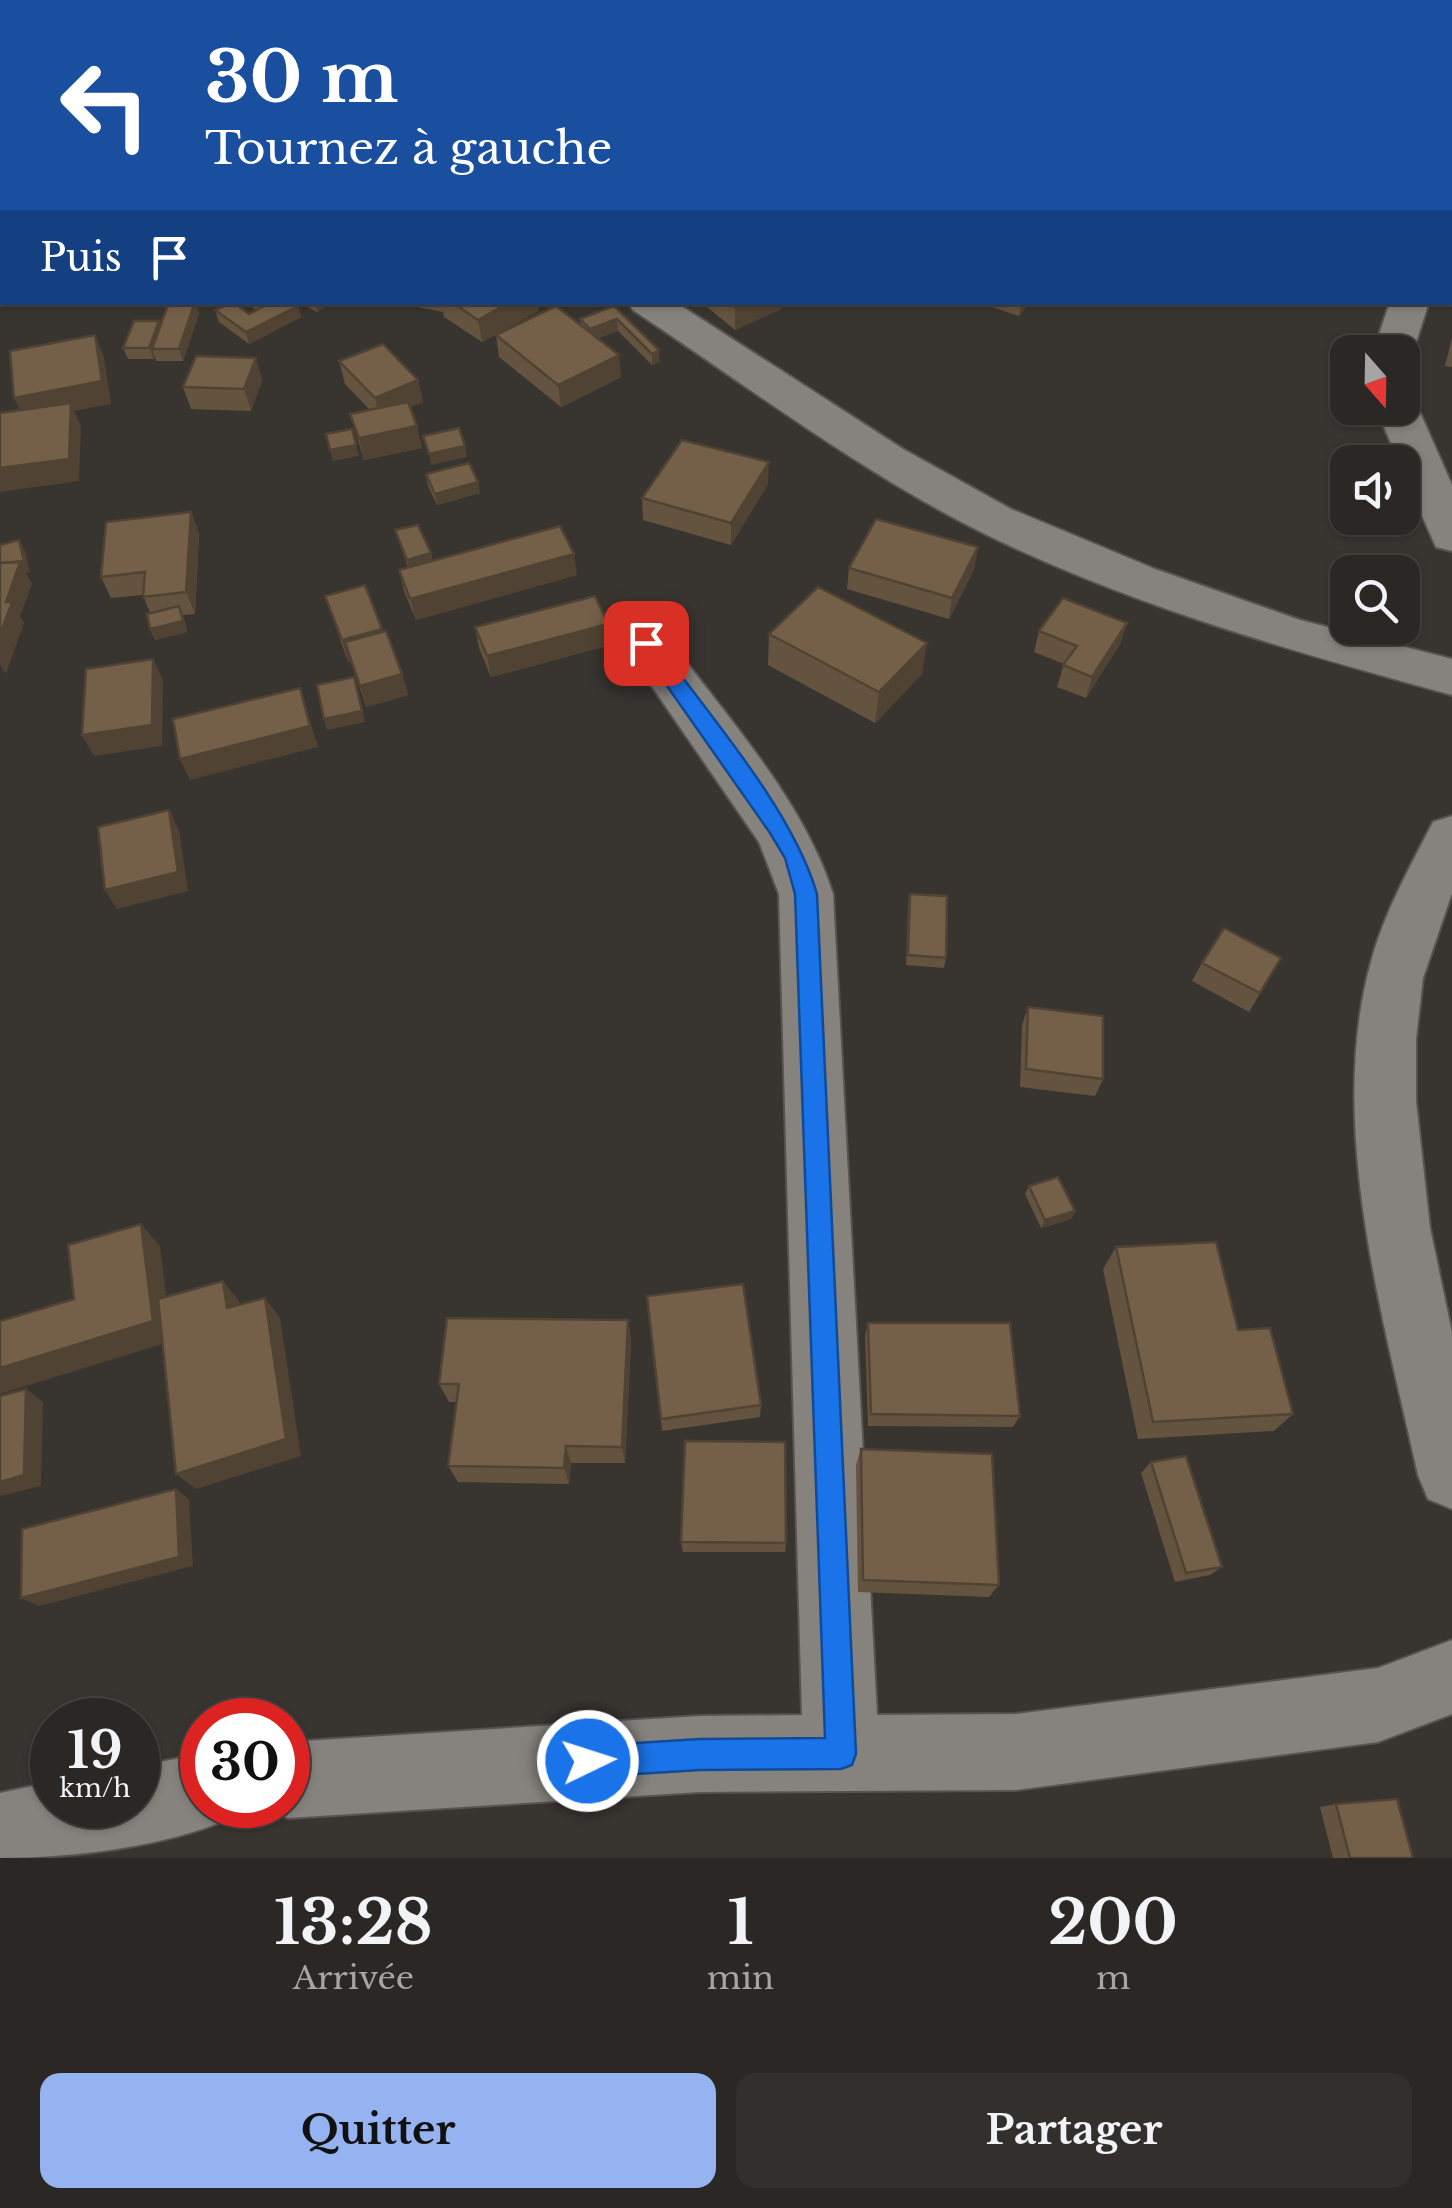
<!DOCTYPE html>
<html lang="fr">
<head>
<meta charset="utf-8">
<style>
  :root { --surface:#2a2724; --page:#322f2c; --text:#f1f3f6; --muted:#a5a5a6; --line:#464441; --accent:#95b2f1 }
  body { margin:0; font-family:"Libre Baskerville",serif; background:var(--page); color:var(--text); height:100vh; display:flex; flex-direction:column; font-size:38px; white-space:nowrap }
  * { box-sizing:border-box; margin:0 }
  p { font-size:32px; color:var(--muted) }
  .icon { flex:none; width:55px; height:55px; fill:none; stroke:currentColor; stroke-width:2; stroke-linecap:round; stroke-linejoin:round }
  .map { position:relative; height:1858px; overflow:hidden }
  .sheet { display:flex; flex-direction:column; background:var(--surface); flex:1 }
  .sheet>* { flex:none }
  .hud { position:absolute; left:0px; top:0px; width:1452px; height:305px; box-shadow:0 2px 8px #0004,0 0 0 2px var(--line); background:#1a4fa0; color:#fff; overflow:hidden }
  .needle { width:65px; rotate:160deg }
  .buttons { position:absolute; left:1330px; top:335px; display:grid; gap:20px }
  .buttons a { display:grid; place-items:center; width:90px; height:90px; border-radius:20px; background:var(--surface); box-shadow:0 2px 8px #0004,0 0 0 2px var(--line); font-size:50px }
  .speed { position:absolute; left:30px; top:1698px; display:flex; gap:20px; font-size:50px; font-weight:700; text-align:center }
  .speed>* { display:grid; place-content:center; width:130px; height:130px; border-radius:50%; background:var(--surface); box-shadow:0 2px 8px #0004,0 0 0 2px var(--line); line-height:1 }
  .speed small { font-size:25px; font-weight:400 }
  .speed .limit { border:15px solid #d22; background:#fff; color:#111 }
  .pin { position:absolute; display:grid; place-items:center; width:85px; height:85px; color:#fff; margin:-42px; border-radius:20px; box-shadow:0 5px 15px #0006 }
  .me { position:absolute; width:110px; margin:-55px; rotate:86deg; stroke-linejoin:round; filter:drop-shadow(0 0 8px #0008) }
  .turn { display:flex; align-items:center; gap:35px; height:210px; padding:0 40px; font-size:45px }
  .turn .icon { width:130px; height:130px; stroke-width:2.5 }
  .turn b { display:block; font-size:70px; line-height:85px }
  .then { display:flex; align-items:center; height:95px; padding:0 40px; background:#0003; gap:20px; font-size:38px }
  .eta { display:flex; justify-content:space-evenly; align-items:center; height:170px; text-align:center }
  .eta b { font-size:60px; font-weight:800; line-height:70px }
  .primary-button { display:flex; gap:20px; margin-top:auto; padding:20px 40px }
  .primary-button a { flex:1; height:115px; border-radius:20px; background:var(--accent); color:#111; font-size:40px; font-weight:800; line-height:115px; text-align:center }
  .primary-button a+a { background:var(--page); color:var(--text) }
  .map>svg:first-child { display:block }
</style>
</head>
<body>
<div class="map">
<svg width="1452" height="1858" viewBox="0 0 1452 1858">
  <rect width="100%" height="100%" fill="#383430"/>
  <!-- green -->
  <path fill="#515a49" d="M1109 0H1452V74L1450 2Z"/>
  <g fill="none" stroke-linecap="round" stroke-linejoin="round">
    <defs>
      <g id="minor">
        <path d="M167 0H204L206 2H169Z"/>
        <path d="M2 25V45L0 46V26Z"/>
        <path d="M1452 132V166L1450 167V133Z"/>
        <path d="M1450 280 1452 281V305L1443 302H1450Z"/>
        <path d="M628 302H675L903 449 1011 509 1155 569 1300 620 1452 659V695C1292 651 1128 605 979 531 858 470 746 385 633 310Z"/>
        <path d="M1390 302H1429L1413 352 1402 362V352H1373Z"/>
        <path d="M1402 396 1412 399 1418 408 1452 485V551L1436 547 1402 471V462H1399L1376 408H1402Z"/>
        <path d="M646 626 663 631C722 712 803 798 833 894L877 1715 1016 1714 1378 1668 1452 1640V1714L1378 1742 1016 1790 700 1792 288 1818 261 1807 288 1805V1742L700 1716 802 1715 779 894 759 842 622 643 629 631Z"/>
        <path d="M1452 816V893L1423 978 1416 1039V1101L1430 1228 1452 1333V1509L1428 1499 1418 1475C1383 1316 1326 1123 1371 962 1384 913 1410 867 1433 822Z"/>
        <path d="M202 1754V1805H235L229 1819C163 1847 72 1858 0 1858V1793L52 1782V1805H138V1766Z"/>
      </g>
    </defs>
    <!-- minor casing -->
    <use href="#minor" stroke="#575350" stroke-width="4"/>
    <!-- minor -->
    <use href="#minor" fill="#86827d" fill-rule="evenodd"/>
  </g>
  <!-- wall -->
  <g fill="#64533f">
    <path d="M707 0H794L788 2H702H707Z"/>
    <path d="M2 100V140L0 139V102Z"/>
    <path d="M195 302 199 313 183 361H156L155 356 154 359H128L123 348 159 321 161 325Z"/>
    <path d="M242 302H294L298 306 301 317 249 344 219 322 215 310 249 314 257 310Z"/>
    <path d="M298 302H333L317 312Z"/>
    <path d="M407 302H537L538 311 482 342 444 317 443 312 408 305Z"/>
    <path d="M701 302H783V308L735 330Z"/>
    <path d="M993 302H1030L1019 316 992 307Z"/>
    <path d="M614 306 660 362 652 365 618 331 598 338 621 377 561 407 499 357 496 335 581 325 580 319Z"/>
    <path d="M1452 338V367L1445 366Z"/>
    <path d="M256 358 262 380 251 411 191 409 183 387Z"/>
    <path d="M339 361 418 380 423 402 410 407 422 448 364 460 350 414 370 410 345 384Z"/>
    <path d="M426 474 480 493 437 505 428 486Z"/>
    <path d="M768 484 731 545 643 520 642 498Z"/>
    <path d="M191 512 199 534 195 614 183 615 187 632 155 640 150 629V613L143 595 111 598 101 577Z"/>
    <path d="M395 530 431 553 432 561 577 575 416 620 404 591 399 570 408 567Z"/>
    <path d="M978 547 974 569 949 619 847 589 849 568Z"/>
    <path d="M325 596 383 632 402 674 408 695 366 707 351 661 348 662Z"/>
    <path d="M1127 623 1120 644 1086 698 1057 687 1064 664 1034 652 1039 631Z"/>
    <path d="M608 624 610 645 491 677 479 648 475 627Z"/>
    <path d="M769 634 922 674 875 723 768 665Z"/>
    <path d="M910 894 946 958 944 968 906 965 908 904Z"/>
    <path d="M1281 958 1249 1012 1192 981 1202 963Z"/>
    <path d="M1028 1007 1103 1079 1095 1096 1020 1087 1022 1025Z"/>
    <path d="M1029 1186 1075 1211 1071 1219 1041 1228 1025 1194Z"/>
    <path d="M1116 1247 1238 1330 1293 1414 1274 1431 1138 1439 1103 1269Z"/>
    <path d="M647 1296 761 1405 760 1417 662 1431Z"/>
    <path d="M628 1320 631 1340 625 1463H571L569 1484 458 1482 448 1466 456 1402H449L439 1384Z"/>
    <path d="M868 1323 1020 1416 1013 1427 868 1426 865 1336Z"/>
    <path d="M861 1449 999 1585 989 1597 858 1592 856 1465Z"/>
    <path d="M1151 1462 1222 1567 1210 1575 1175 1582 1141 1473Z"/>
    <path d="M681 1542 786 1543 785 1552H683Z"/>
    <path d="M1336 1804 1413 1858H1333L1320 1807Z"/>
  </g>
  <!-- shaded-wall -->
  <g fill="#514333">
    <path d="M527 0H556L550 2H522Z"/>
    <path d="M743 0H794L788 2H740Z"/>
    <path d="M195 302 199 313 183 361 179 349Z"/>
    <path d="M315 302H333L317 312Z"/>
    <path d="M510 302H537L538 311 482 342 478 320Z"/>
    <path d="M746 302H783V308L735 330V307Z"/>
    <path d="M1024 302H1030L1019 316 1021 305Z"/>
    <path d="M298 306 301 317 249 344 246 332Z"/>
    <path d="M617 319 618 331 591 340 590 329Z"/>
    <path d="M159 321 163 333 152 349 155 356 154 359 149 348Z"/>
    <path d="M95 335 104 357 111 404 74 411 81 426 79 481 0 492V468L24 420 14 398Z"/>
    <path d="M659 350 660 362 652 365V354Z"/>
    <path d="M619 355 621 377 561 407 558 385Z"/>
    <path d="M256 358 262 380 251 411 244 389Z"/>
    <path d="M418 380 423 402 380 420 375 398Z"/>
    <path d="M417 426 422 448 364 460 359 438Z"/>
    <path d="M356 445 359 456 333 461 330 450Z"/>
    <path d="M465 446 467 457 431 465 429 454Z"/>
    <path d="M769 462 768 484 731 545V523Z"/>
    <path d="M478 482 480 493 437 505 435 494Z"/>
    <path d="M191 512 199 534 195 614 186 592Z"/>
    <path d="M19 540 25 551 30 572 26 573 32 584 20 616 24 623 6 674 0 665V635Z"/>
    <path d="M978 547 974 569 949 619 952 598Z"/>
    <path d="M431 553 433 564 409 571 407 560Z"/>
    <path d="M574 554 577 575 416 620 410 599Z"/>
    <path d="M179 606 187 632 155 640 150 629Z"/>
    <path d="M1127 623 1120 644 1086 698 1092 677Z"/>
    <path d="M608 624 610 645 491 677 487 656Z"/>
    <path d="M382 629 388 651 348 662 342 640Z"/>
    <path d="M927 643 922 674 875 723 879 692Z"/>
    <path d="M153 659 163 680 162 746 94 756 82 735Z"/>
    <path d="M402 674 408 695 366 707 360 686Z"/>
    <path d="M354 677 365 722 327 730 324 719Z"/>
    <path d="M300 688 318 747 190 780 180 759Z"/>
    <path d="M169 810 179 830 188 891 117 909 105 890Z"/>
    <path d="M1075 1211 1071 1219 1041 1228 1045 1220Z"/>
    <path d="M141 1224 160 1246 172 1341 0 1394V1368L153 1321Z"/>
    <path d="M223 1281 239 1301 243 1328 227 1308Z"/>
    <path d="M265 1298 280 1318 301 1456 196 1489 176 1474Z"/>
    <path d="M628 1320 631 1340 625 1463 622 1447Z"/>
    <path d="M26 1389 43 1402 41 1486 0 1496V1482Z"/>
    <path d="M566 1446 571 1463 569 1484 564 1468Z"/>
    <path d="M176 1489 189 1499 193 1566 39 1606 21 1598Z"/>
  </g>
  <!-- building -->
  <g fill="#746049" stroke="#514333" stroke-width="2.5">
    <path d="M0 0H23L16 2H2V7L0 5Z"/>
    <path d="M300 0H339L332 2H304Z"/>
    <path d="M348 0H412L416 2H341Z"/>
    <path d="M485 0 489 2H428L425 1Z"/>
    <path d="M1035 0H1073L1072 2H1033Z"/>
    <path d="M2 100V122L0 121V102Z"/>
    <path d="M169 302H195L179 349H152Z"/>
    <path d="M233 302 249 314 272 302H294L298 306 246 332 215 310Z"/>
    <path d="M452 302H510L478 320Z"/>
    <path d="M729 302H746L735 307Z"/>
    <path d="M556 306 619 355 558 385 496 335Z"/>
    <path d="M614 306 659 350 652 354 617 319 590 329 580 319Z"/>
    <path d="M134 321H159L149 348H123Z"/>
    <path d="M95 335 102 381 14 398 10 351Z"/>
    <path d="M383 344 418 380 375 398 339 361Z"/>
    <path d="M196 356 256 358 244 389 183 387Z"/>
    <path d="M408 402 417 426 359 438 350 414Z"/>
    <path d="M71 403 69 459 0 468V413Z"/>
    <path d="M459 428 465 446 429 454 423 436Z"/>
    <path d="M352 429 356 445 330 450 326 434Z"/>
    <path d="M682 440 769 462 731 523 642 498Z"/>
    <path d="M469 463 478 482 435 494 426 474Z"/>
    <path d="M191 512 186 592 143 597 145 572 101 577 106 522Z"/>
    <path d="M876 519 978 547 952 598 849 568Z"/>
    <path d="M418 525 431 553 407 560 395 530Z"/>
    <path d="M560 526 574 554 410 599 399 570Z"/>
    <path d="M19 540 24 561 0 563V545Z"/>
    <path d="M20 562 6 602H12L0 635V563Z"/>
    <path d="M365 585 382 629 342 640 325 596Z"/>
    <path d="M818 587 927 643 879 692 769 634Z"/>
    <path d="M595 596 608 624 487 656 475 627Z"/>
    <path d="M1063 598 1127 623 1092 677 1063 665 1077 646 1039 631Z"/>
    <path d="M179 606 183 621 150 629 147 614Z"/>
    <path d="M386 631 402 674 360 686 345 642Z"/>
    <path d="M153 659 152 725 82 735 86 669Z"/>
    <path d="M354 677 362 711 324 719 317 685Z"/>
    <path d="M300 688 310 726 180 759 173 719Z"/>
    <path d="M169 810 178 872 105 890 98 827Z"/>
    <path d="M910 894 947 896 946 958 908 955Z"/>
    <path d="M1224 928 1281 958 1260 993 1202 963Z"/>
    <path d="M1028 1007 1103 1016V1079L1026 1069Z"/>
    <path d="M1058 1177 1075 1211 1045 1220 1029 1186Z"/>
    <path d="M141 1224 153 1321 0 1368V1321L74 1299 68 1245Z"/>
    <path d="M1216 1242 1238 1330 1270 1328 1293 1414 1153 1422 1116 1247Z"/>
    <path d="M223 1281 227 1308 265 1298 286 1439 176 1474 158 1299Z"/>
    <path d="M743 1284 761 1405 661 1419 647 1296Z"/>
    <path d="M447 1318 628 1320 622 1447 566 1446 564 1468 448 1466 459 1384H439Z"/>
    <path d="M868 1323H1010L1020 1416 871 1414Z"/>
    <path d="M26 1389 24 1475 0 1482V1396Z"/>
    <path d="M685 1441 785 1442 786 1543 681 1542Z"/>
    <path d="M861 1449 992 1454 999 1585 863 1580Z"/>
    <path d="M1186 1456 1222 1567 1186 1573 1151 1462Z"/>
    <path d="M176 1489 179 1557 21 1598 22 1529Z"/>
    <path d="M1397 1799 1413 1858H1350L1336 1804Z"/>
  </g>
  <!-- route -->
  <path fill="#1a73e8" stroke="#114b97" stroke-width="2.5" d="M646 636 653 638C707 713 792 808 817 894L856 1754 852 1765 841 1769 700 1770 588 1777 576 1772 572 1761 576 1750 588 1746 700 1739 825 1738 795 894 785 858 770 833 637 643Z"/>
</svg>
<div class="buttons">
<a><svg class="needle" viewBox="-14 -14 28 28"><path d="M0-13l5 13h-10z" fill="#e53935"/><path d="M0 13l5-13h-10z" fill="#a5a5a6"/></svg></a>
<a><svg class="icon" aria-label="sound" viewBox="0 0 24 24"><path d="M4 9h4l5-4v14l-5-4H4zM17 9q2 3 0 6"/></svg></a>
<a><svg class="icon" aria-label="search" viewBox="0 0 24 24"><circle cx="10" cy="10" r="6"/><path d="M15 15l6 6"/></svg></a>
</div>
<div class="speed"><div>19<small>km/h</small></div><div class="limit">30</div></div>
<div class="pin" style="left:646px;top:643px;background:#d93025"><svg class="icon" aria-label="arrive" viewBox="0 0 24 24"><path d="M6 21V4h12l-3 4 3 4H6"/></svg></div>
<svg class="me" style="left:588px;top:1761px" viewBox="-20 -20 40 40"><circle r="17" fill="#1a73e8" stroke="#fff" stroke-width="3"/><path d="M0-11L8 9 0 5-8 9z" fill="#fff"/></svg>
<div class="hud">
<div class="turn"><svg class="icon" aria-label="left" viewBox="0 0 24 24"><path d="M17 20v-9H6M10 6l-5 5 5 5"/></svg><div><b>30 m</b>Tournez à gauche</div></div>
<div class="then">Puis<svg class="icon" aria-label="arrive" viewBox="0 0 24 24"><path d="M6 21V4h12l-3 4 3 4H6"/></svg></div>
</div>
</div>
<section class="sheet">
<div class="eta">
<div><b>13:28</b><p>Arrivée</p></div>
<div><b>1</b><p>min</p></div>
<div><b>200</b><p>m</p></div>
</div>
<div class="primary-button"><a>Quitter</a><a>Partager</a></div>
</section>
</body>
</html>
